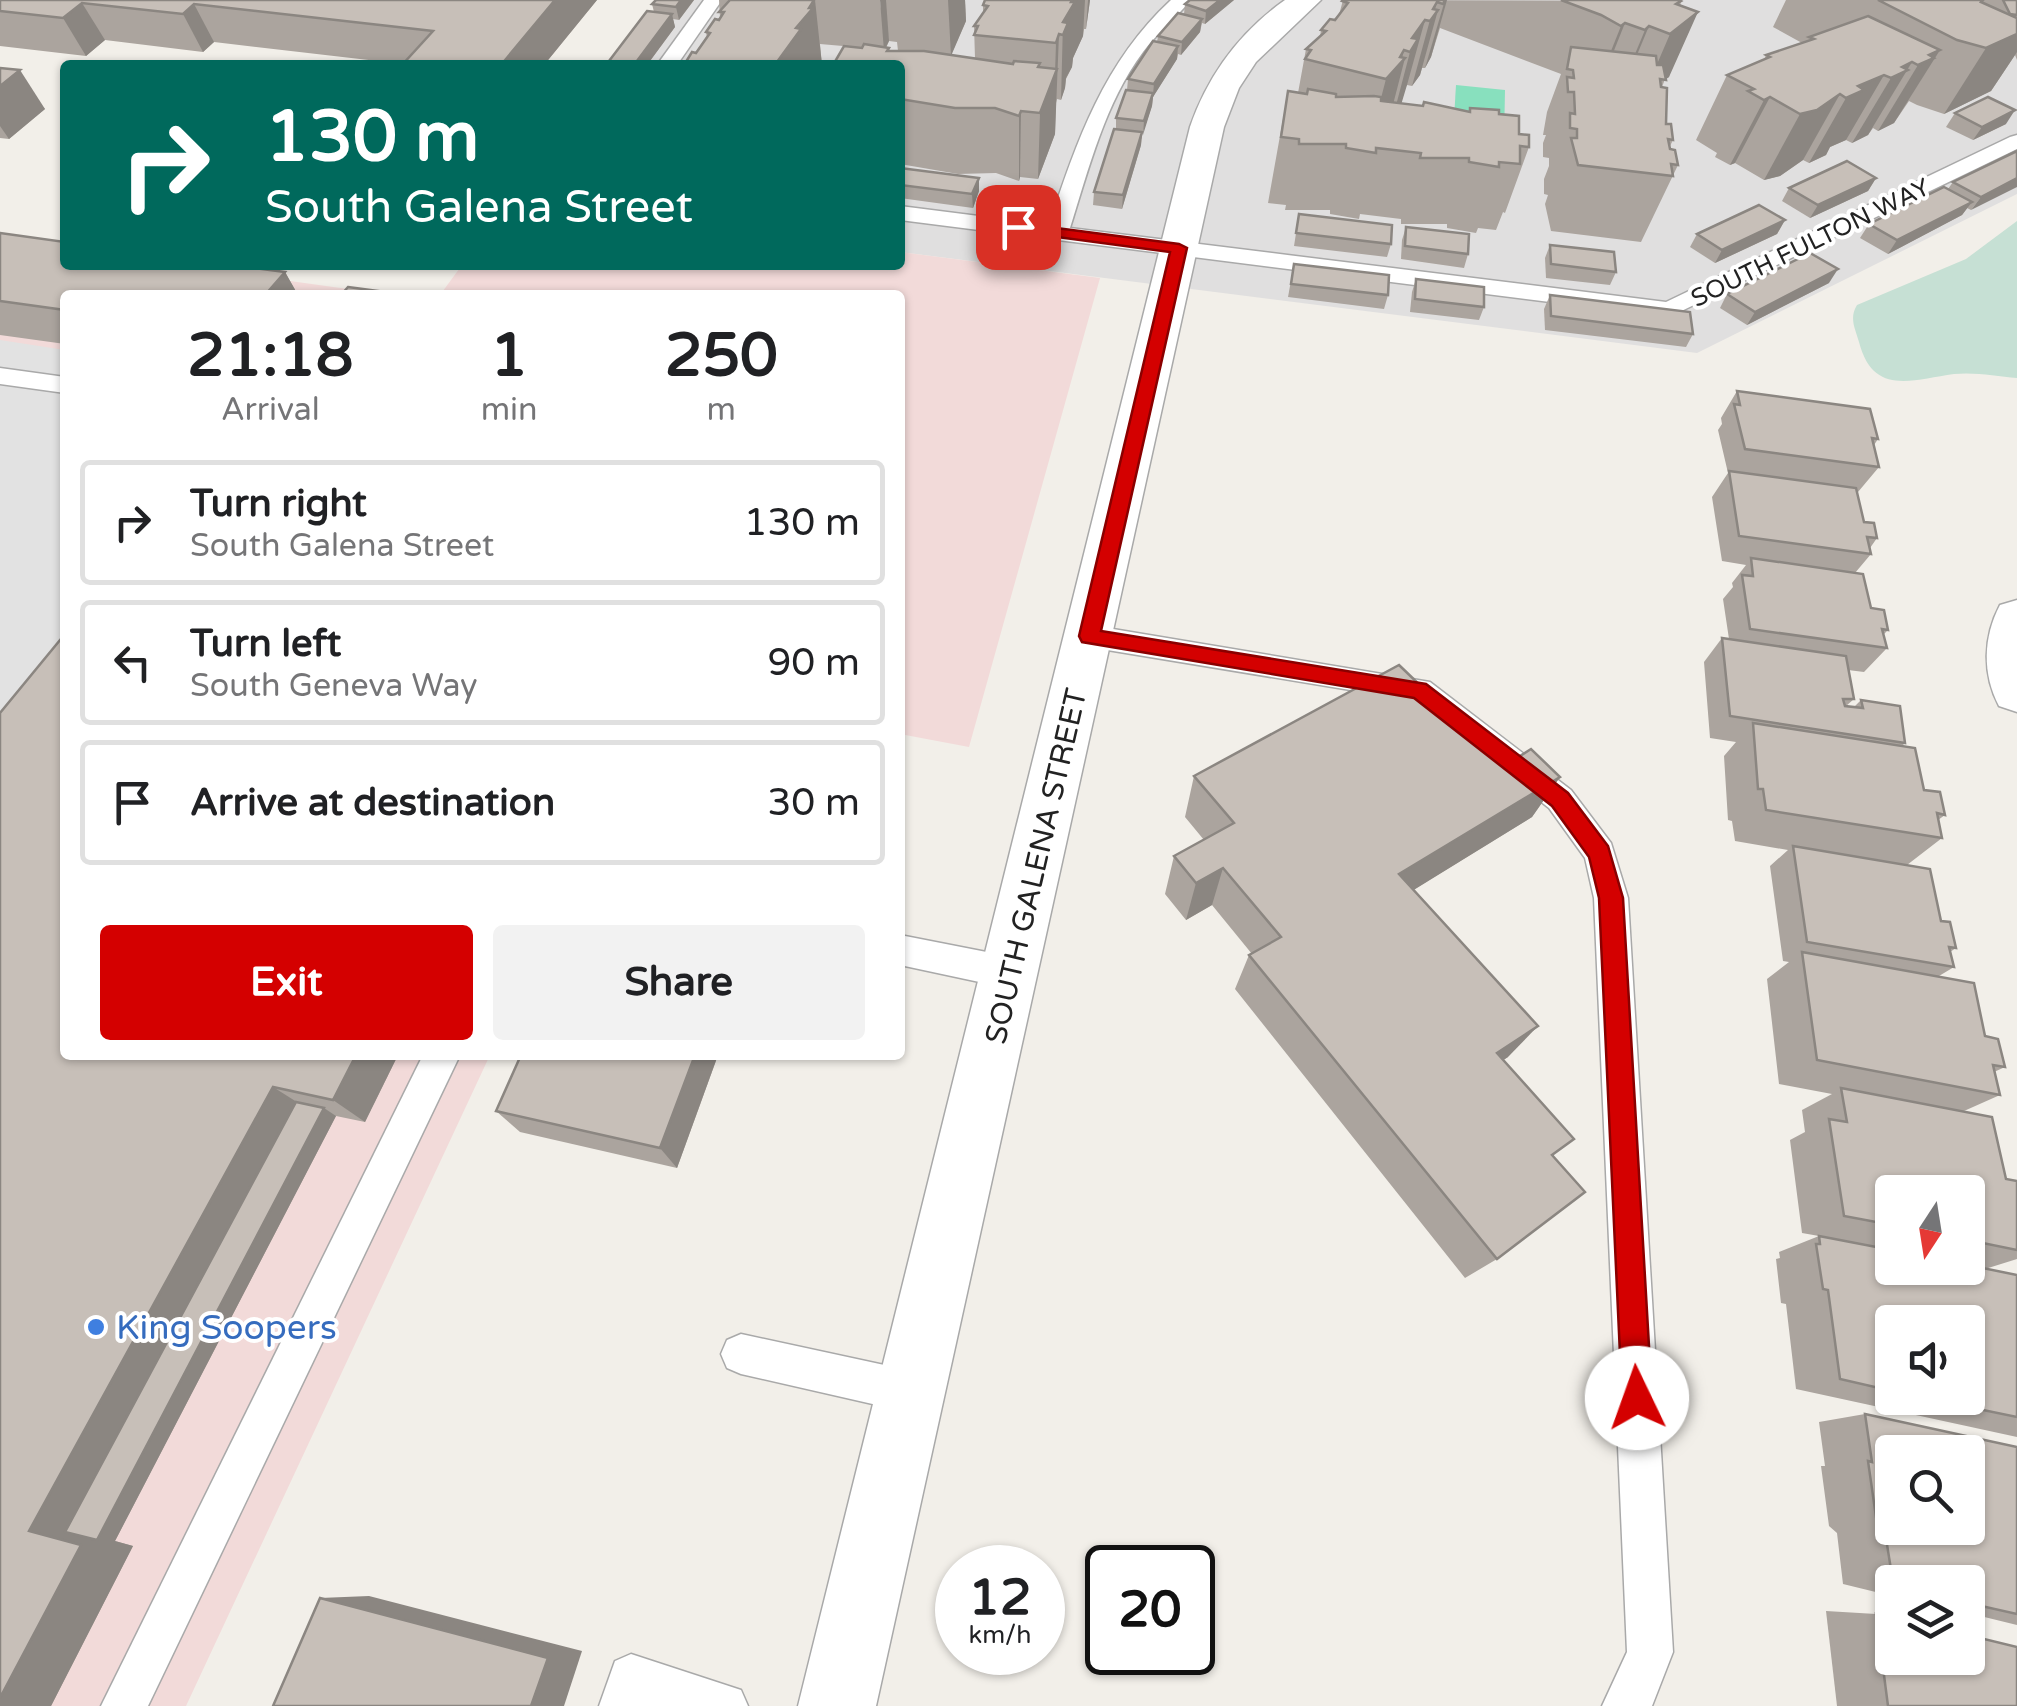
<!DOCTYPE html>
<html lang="en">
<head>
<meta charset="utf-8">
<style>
  :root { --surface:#fff; --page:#f2f2f2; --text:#202124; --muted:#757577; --line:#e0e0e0; --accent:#d40000 }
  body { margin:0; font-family:"Varela Round",sans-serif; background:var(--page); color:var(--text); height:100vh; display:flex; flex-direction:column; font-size:38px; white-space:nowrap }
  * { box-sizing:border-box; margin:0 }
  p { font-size:32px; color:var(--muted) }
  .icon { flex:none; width:55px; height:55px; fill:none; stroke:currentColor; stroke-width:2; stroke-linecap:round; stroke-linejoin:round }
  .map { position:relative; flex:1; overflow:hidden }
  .panel { position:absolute; left:60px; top:290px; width:845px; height:770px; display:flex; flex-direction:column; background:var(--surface); border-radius:10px; box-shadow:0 2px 8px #0004 }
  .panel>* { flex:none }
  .hud { position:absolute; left:60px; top:60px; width:845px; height:210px; border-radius:10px; box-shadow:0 2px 8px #0004; background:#00695c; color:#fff; overflow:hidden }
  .needle { width:65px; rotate:192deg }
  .controls { position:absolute; left:1875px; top:1175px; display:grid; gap:20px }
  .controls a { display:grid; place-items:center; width:110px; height:110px; border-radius:10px; background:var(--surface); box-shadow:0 2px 8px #0004; font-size:50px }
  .speed { position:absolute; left:935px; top:1545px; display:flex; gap:20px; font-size:50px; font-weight:700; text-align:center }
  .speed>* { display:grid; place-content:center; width:130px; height:130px; border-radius:50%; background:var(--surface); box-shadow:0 2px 8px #0004; line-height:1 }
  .speed small { font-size:25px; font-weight:400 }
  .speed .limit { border:5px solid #111; border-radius:15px; background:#fff; color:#111 }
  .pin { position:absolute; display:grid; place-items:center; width:85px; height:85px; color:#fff; margin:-42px; border-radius:20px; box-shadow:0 5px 15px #0006 }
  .me { position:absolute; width:110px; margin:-55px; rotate:357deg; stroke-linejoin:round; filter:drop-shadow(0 0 8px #0008) }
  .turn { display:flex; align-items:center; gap:35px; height:210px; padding:0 40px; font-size:45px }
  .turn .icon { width:130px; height:130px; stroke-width:2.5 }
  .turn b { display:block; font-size:70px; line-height:85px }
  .eta { display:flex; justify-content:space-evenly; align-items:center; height:170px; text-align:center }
  .eta b { font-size:60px; font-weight:700; line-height:70px }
  .cta { display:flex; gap:20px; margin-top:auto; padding:20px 40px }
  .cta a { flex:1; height:115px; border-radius:10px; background:var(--accent); color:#fff; font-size:40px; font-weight:700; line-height:115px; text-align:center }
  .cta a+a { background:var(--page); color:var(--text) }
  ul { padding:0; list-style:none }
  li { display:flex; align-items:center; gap:30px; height:125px; margin:0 20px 15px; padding:0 20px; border:5px solid var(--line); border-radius:10px }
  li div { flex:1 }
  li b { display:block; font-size:38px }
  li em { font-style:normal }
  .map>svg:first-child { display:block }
</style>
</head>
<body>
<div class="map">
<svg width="2017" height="1706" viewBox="0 0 2017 1706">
  <rect width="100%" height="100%" fill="#f2efe9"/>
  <!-- residential -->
  <path fill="#e0dfdf" d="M666 0H2017V194L1697 353 900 252V65H618Z"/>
  <!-- commercial -->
  <g fill="#f2dad9">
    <path d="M0 241 65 265H174L391 295H65V1055H490L186 1706H0Z"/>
    <path d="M900 252 1100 278 969 747 900 734V295H440L462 265H900Z"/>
  </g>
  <!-- wetland -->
  <path fill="#c6e0d4" d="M2017 221V378C1997 376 1975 372 1954 374 1911 380 1873 396 1859 342 1855 328 1849 318 1857 305L1966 259Z"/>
  <!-- pitch -->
  <path fill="#88e0be" d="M1456 85 1505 90 1504 141 1453 135Z"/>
  <!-- parking -->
  <path fill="#e2e2e2" d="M0 340 65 350V635L0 715Z"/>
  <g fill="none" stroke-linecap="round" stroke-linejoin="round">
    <defs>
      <g id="service">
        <path d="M704 0H722L677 65H657Z"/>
        <path d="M1171 0H1191C1176 18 1157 33 1143 52 1105 103 1089 168 1070 228L1666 302 2010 137 2017 135V149L1669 317 900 220V206L1049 225C1077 140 1104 62 1171 0Z"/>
        <path d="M0 368 65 377V393L0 384Z"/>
        <path d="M1089 625 1430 682 1571 790 1611 843 1628 898 1673 1652 1652 1706H1602L1627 1652 1594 898 1585 858 1549 808 1411 700 1089 647 1079 644 1075 636 1079 628Z"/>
        <path d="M900 935 1012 957 1024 962 1029 973 1024 984 1012 989 900 965Z"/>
        <path d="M423 1055H460L148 1706H101Z"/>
        <path d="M741 1334 912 1371 927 1377 933 1392 927 1407 912 1413 741 1374 727 1368 721 1354 727 1340Z"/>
        <path d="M631 1654 741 1690 748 1706H599L615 1661Z"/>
      </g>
      <g id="minor">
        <path d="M1285 0H1321L1256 62 1239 88 1224 127 876 1706H798L1190 127C1208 75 1240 32 1285 0Z"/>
        <path d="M2017 600V712L1999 706C1982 674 1983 637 2000 605Z"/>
      </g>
    </defs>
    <!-- service casing -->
    <use href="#service" stroke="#a9a9a9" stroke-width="3"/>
    <!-- minor casing -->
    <use href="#minor" stroke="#a9a9a9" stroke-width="3"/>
    <!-- service -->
    <use href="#service" fill="#fff" fill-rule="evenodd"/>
    <!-- minor -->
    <use href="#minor" fill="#fff" fill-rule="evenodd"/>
  </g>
  <!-- wall -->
  <g fill="#aba49e" fill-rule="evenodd">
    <path d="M0 0H597L544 65H402L403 64 214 42 203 52 105 40 86 56 0 46Z"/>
    <path d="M656 0H694L679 20 673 19 675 27 647 65H606L654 12 652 4Z"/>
    <path d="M719 0H880L881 9 886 0V9V0H965L966 21 951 55 975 58 974 26 983 13V5L985 0H1090L1086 29H1084L1083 36 1073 58 1072 67 1066 79 1065 88 1061 100 1057 99 1056 103 1055 134 1038 179 1020 177 1019 181 996 173 958 174 900 164V65L843 46 820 44 822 65H684L696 53 707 38 706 32 720 18ZM889 41 897 42 898 51H889V48H886Z"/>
    <path d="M1234 0 1205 24 1202 23 1200 32 1181 55 1178 54 1177 59 1153 97 1152 106 1142 135 1141 145 1122 209 1093 205 1094 192 1116 129V118L1127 90 1128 79 1157 42 1158 36 1184 14 1185 4Z"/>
    <path d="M1343 0 1681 1 1669 77 1665 79 1662 87 1666 124 1673 140 1669 148 1678 165 1641 242 1551 231 1545 204 1548 195 1544 194V179L1549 166V158L1543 157V143L1546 135H1543L1547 112 1561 74 1440 28 1431 57 1425 68H1422L1420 75 1412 86 1407 85 1405 88 1401 103 1423 106 1424 102 1469 111 1499 114 1519 134 1529 147 1505 213 1503 212 1496 230 1478 228 1476 233 1447 228V224H1401V219L1360 214 1359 219 1330 214V210H1285L1286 205 1268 203 1288 91 1298 93 1306 49 1320 37 1321 30 1339 15Z"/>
    <path d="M1786 0H2017V60L2015 55 1991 91 1944 114 1917 105 1909 101 1894 123 1878 131 1873 128 1868 135 1852 143 1846 140 1830 147 1826 155 1809 163 1803 160 1780 176 1764 180 1735 163 1730 165 1715 157 1717 153 1696 140 1727 75 1764 60 1766 55 1802 43 1773 27Z"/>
    <path d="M0 68 45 109 9 139 0 138Z"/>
    <path d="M1955 113 2006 124 1973 140 1946 127Z"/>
    <path d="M2017 151 1971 210 1967 208 1962 215 1888 254 1860 238 1869 224 1948 189 1953 182Z"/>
    <path d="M900 168 979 178V191L973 208 900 198Z"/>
    <path d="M1876 178 1868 191 1810 218 1782 201 1789 188Z"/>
    <path d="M1299 214 1391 244 1387 257 1294 246Z"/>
    <path d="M1785 220 1777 234 1715 263 1690 247 1697 234Z"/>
    <path d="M1406 227 1468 254 1464 268 1401 259 1402 240Z"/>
    <path d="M0 233 285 272 298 295H65V344L0 335Z"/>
    <path d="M1550 245 1616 272 1610 285 1546 278 1545 258Z"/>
    <path d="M1294 264 1388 295 1384 309 1288 297Z"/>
    <path d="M1416 279 1484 307 1479 320 1410 312 1412 292Z"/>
    <path d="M1829 283 1747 325 1720 308 1727 294Z"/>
    <path d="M1550 295 1693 334 1686 347 1545 330 1544 309Z"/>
    <path d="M1737 391 1878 439 1874 445 1879 467 1858 492H1857L1864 522 1877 538 1870 548 1871 554 1855 573 1871 608 1888 630 1883 635 1887 648 1864 672 1848 670 1854 699 1846 706 1854 707 1861 700 1905 743 1902 746 1924 790 1945 815 1938 820 1942 838 1907 865 1956 948 1950 952 1954 967 1939 976 1985 1036 2005 1067 1994 1072 2000 1095 1964 1111 2006 1179 2017 1181V1259L1985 1269 2017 1275V1437L1796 1389 1786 1304 1781 1303 1776 1259 1780 1258 1779 1252 1819 1236 1802 1233 1790 1140 1805 1132 1802 1110 1832 1094 1779 1084 1767 979 1789 962 1783 961 1770 866 1788 850 1735 841 1732 821 1728 820 1724 756 1736 742 1710 738 1704 662 1722 638 1729 639 1723 599 1733 587 1732 583 1746 565 1722 561 1712 497 1728 473 1718 430 1722 424 1721 418ZM1892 1192H1968V1268H1892ZM1892 1322 1968 1398H1892Z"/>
    <path d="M1504 766 1560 777 1532 817 1413 890 1508 1057 1503 1060 1552 1155 1497 1259 1465 1278 1235 989 1249 955 1252 954 1212 905 1186 920 1165 894 1174 856 1204 840 1185 817 1194 776Z"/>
    <path d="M65 1055H398L365 1122 336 1116 115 1541 133 1546 51 1706H0Z"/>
    <path d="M718 1055 677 1168 520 1132 496 1111Z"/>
    <path d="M1865 1414 2017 1447V1625L1968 1613V1582H1892V1596L1843 1584 1837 1533 1829 1526 1821 1466H1825L1819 1422Z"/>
    <path d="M1826 1611 1876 1614 2017 1706H1837Z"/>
  </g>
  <!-- shaded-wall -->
  <g fill="#8b8681">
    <path d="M555 0H597L544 65H501Z"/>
    <path d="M681 0H694L679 20 676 7Z"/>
    <path d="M815 0 822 65H778L777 62Z"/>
    <path d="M880 0H886L889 41 884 51Z"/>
    <path d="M948 0H965L966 21 951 56Z"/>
    <path d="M1072 0H1085L1083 36 1073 58 1072 67 1066 78 1065 88 1061 100 1063 22Z"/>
    <path d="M1088 0H1090L1086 29Z"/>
    <path d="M1220 0H1234L1205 24 1206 11Z"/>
    <path d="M1445 0H1447L1431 57 1425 68Z"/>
    <path d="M1437 2 1433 16 1438 10 1420 75 1412 86 1433 9Z"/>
    <path d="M82 3 105 40 86 56 63 18Z"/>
    <path d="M194 4 214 42 203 52 183 14Z"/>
    <path d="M1698 12 1669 77 1665 80 1660 79 1642 99 1670 34Z"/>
    <path d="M672 14 675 27 647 65H634Z"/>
    <path d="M1202 19 1200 32 1181 55 1182 42Z"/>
    <path d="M1425 20 1407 85 1401 105 1393 117 1410 52 1412 38Z"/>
    <path d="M1625 23 1599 88 1595 91 1621 26Z"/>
    <path d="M1649 26 1622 91 1618 95 1645 30Z"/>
    <path d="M1059 34 1055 134 1038 179 1040 113 1055 74 1056 43Z"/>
    <path d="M2017 34V52L1991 91 1944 114 1986 48Z"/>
    <path d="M1178 46 1177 59 1153 97 1152 106 1143 135 1144 121 1153 94 1154 84Z"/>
    <path d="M1404 50 1401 62 1405 58 1388 124 1369 144 1386 79Z"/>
    <path d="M1940 50 1894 123 1878 131 1918 65 1929 55Z"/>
    <path d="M1912 62 1868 135 1852 143 1891 78 1902 67Z"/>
    <path d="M20 70 45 109 9 139 0 126V86Z"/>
    <path d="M1884 75 1846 140 1830 147 1826 155 1809 163 1846 98 1858 86Z"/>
    <path d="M1840 94 1803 160 1780 176 1764 180 1800 114Z"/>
    <path d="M1770 97 1735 163 1730 165 1764 100Z"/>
    <path d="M2015 110 2006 124 1973 140 1982 127Z"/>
    <path d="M1021 111 1020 177 1019 181V116Z"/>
    <path d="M1142 132 1141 145 1122 209 1123 195Z"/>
    <path d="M979 178V191L973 208 972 194Z"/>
    <path d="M1876 178 1868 191 1810 218 1818 205Z"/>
    <path d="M2017 178V187L1971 210 1981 197Z"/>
    <path d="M1972 202 1962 215 1888 254 1897 240Z"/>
    <path d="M1785 220 1777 234 1715 263 1722 250Z"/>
    <path d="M1838 269 1829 283 1747 325 1755 312Z"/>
    <path d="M285 272 298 295H265Z"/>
    <path d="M1560 777 1532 817 1378 912 1399 874Z"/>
    <path d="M1223 868 1212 905 1186 920 1196 883Z"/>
    <path d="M1538 1026 1508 1057 1469 1083 1497 1053Z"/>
    <path d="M356 1055H398L365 1122 333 1100Z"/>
    <path d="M695 1055H718L677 1168 660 1148Z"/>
    <path d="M273 1087 308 1109 324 1108 336 1116 115 1541 133 1546 51 1706H0V1698L29 1531Z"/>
    <path d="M369 1596 582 1651 564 1706H531L320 1598Z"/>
  </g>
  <!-- building -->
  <g fill="#c7bfb8" stroke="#8b8681" stroke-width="2.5" fill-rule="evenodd">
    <path d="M0 0H555L501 65H402L433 31 194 4 183 14 82 3 63 18 0 11Z"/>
    <path d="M656 0H681L676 7 652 4Z"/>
    <path d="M730 0H814L809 8H813L796 28 801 29 777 62H781L779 65H684L692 52 696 53 710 33 706 32 715 19 719 20 724 12H719Z"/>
    <path d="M985 0H1072L1071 2H1075L1063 22 1068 23 1063 35 1059 34 1056 43 974 35 978 26H974L988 6 983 5Z"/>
    <path d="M1190 0H1220L1206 11 1185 4Z"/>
    <path d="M1343 0H1445L1443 4 1437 2 1433 9 1438 10 1430 21 1425 20 1412 38 1418 39 1410 52 1404 50 1400 57 1405 58 1386 79 1305 59 1311 50 1306 49 1326 31 1321 30 1330 19 1335 20 1348 3 1342 1Z"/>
    <path d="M1561 0H1679L1681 1 1676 4 1698 12 1670 34 1649 26 1645 30 1625 23 1621 26 1601 15Z"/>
    <path d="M1878 0H1983L1981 2 2017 18V34L1986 48 1957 40Z"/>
    <path d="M2003 0H2017V15L2010 14Z"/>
    <path d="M647 11 672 14 634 65H606Z"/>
    <path d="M1178 13 1202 19 1182 42 1158 36Z"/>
    <path d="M1868 16 1940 50 1929 55 1934 58 1918 65 1912 62 1902 67 1908 70 1891 78 1884 75 1858 86 1864 90 1846 98 1840 94 1817 110 1800 114 1770 97 1764 100 1748 91 1754 89 1727 75 1770 57 1766 55 1814 39 1809 37Z"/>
    <path d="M1153 41 1178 46 1154 84 1128 79Z"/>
    <path d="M864 44 889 48 887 51H924L1013 64 1014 61 1040 63 1038 67 1057 69 1040 113 1021 111 1019 116 995 108H955L900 99V65H833L844 46 862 48Z"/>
    <path d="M1571 47 1656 56 1657 65H1663L1666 80 1660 79 1661 87 1667 88 1666 124H1671L1673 140 1668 139 1670 149 1675 150 1678 165 1671 164 1673 176 1578 165 1571 138H1577V129L1570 128V113L1575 114 1574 92H1568L1567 77 1574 78 1573 70 1567 69Z"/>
    <path d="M0 68 20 70 0 86Z"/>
    <path d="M1308 89 1336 94V97L1374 96 1381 97V101L1423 106 1424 102 1470 112V108L1499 110V114L1519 116V134L1529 135V147L1520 146V164L1499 162V167L1469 162V158H1420L1421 153 1376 148V153L1346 148V144H1299V139L1281 137 1288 91 1307 94Z"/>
    <path d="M1126 90 1153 93 1144 121 1116 118Z"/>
    <path d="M1988 97 2015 110 1982 127 1955 113Z"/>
    <path d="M1114 129 1142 132 1123 195 1094 192Z"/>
    <path d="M2017 151V178L1981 197 1953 182Z"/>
    <path d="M1847 161 1876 178 1818 205 1789 188Z"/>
    <path d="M900 168 979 178 972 194 900 185Z"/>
    <path d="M1944 187 1972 202 1897 240 1869 224Z"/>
    <path d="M1759 205 1785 220 1722 250 1697 234Z"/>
    <path d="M1299 214 1392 225 1391 244 1296 233Z"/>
    <path d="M1406 227 1469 234 1468 254 1405 246Z"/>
    <path d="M0 233 65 242V265H232L285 272 265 295H65V310L0 301Z"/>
    <path d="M1550 245 1614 252 1616 272 1551 264Z"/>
    <path d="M1810 253 1838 269 1755 312 1727 294Z"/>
    <path d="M1294 264 1389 275 1388 295 1291 284Z"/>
    <path d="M1416 279 1484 287V307L1415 299Z"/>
    <path d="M348 287 408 295H341Z"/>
    <path d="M1550 295 1690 312 1693 334 1551 316Z"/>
    <path d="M1737 391 1870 409 1878 439 1872 438 1879 467 1745 449 1734 404 1740 405Z"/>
    <path d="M1729 471 1856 488 1864 522 1874 523 1877 538 1867 537 1871 554 1739 536Z"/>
    <path d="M1751 558 1863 574 1871 608 1884 610 1888 630 1882 629 1887 648 1750 629 1742 575 1753 576Z"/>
    <path d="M65 634V1055H356L333 1100 273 1087 29 1531 81 1545 0 1698V713Z"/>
    <path d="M1722 638 1846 656 1854 699H1843L1845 706 1863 708 1861 700 1900 706 1905 743 1730 716Z"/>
    <path d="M1399 665 1504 766 1531 749 1560 777 1399 874 1538 1026 1497 1053 1574 1139 1552 1155 1585 1192 1497 1259 1249 955 1281 937 1223 868 1196 883 1174 856 1234 823 1194 776Z"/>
    <path d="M1753 723 1915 748 1924 790 1940 792 1945 815 1937 813 1942 838 1766 810 1763 789H1758Z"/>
    <path d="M1793 846 1930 869 1941 921 1950 922 1956 948 1949 947 1954 967 1807 942Z"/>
    <path d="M1802 952 1974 983 1985 1036 1998 1039 2005 1067 1993 1065 2000 1095 1817 1060Z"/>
    <path d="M521 1055H695L660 1148 496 1111Z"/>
    <path d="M1841 1088 1992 1117 2006 1179 2017 1181V1250L1968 1240V1192H1892V1225L1844 1216 1829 1119 1847 1122Z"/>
    <path d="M296 1102 324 1108 97 1540 65 1532Z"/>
    <path d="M1819 1236 1892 1250V1268H1968V1265L2017 1275V1417L1925 1398H1968V1322H1892V1391L1840 1379 1828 1290 1823 1289 1816 1244H1820Z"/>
    <path d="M1865 1414 2017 1447V1614L1968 1603V1582H1893L1885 1532 1877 1524 1868 1461 1872 1462ZM1892 1452H1968V1528H1892Z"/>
    <path d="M320 1598 548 1658 531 1706H273Z"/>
    <path d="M1876 1614 1892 1618V1658H1968V1635L2017 1647V1706H1888Z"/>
  </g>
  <!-- route -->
  <path fill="#d40000" stroke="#8a0000" stroke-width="2.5" d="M1018 223 1179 244 1187 248 1101 631 1426 684 1568 793 1608 846 1623 898 1652 1398 1647 1409 1637 1413 1627 1409 1622 1398 1599 898 1589 857 1552 806 1414 698 1082 642 1079 636 1170 252 1013 231 1010 227Z"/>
  <!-- markers -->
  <circle fill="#3f7fe0" stroke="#fff" stroke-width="4" cx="96" cy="1327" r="10"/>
  <g text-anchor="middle" stroke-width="8" stroke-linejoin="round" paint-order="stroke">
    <!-- far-street labels -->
    <g font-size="25" fill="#222" stroke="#fff">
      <text transform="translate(1810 242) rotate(-26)" y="9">SOUTH FULTON WAY</text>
    </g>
    <!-- street labels -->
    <g font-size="30" fill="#222" stroke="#fff">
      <text transform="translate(1036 866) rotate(-77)" y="10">SOUTH GALENA STREET</text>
    </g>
    <!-- near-shop labels -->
    <g font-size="35" fill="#366cbe" stroke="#fff" text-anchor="start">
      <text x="116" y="1339">King Soopers</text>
    </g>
  </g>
</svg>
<div class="controls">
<a><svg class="needle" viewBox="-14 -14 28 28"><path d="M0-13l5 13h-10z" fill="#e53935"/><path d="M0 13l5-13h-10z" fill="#757577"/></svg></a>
<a><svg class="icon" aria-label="sound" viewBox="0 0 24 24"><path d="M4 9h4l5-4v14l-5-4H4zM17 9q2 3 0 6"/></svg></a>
<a><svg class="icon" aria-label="search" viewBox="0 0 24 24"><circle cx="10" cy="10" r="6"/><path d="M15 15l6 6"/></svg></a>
<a><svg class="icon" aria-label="layers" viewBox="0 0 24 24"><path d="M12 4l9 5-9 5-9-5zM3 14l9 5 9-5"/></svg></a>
</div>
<div class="speed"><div>12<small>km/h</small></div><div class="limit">20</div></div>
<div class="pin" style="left:1018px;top:227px;background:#d93025"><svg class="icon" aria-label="arrive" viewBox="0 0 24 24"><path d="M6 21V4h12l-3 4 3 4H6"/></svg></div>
<svg class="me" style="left:1637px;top:1398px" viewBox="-20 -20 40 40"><circle r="19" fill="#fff"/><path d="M0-13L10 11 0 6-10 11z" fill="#d40000"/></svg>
<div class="hud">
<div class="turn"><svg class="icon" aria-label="right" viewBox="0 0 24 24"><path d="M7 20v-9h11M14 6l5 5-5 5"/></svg><div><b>130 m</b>South Galena Street</div></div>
</div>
<section class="panel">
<div class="eta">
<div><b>21:18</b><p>Arrival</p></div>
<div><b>1</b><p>min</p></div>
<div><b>250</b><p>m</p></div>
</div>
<ul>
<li><svg class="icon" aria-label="right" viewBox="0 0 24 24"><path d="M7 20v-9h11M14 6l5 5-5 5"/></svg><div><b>Turn right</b><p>South Galena Street</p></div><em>130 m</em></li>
<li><svg class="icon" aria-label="left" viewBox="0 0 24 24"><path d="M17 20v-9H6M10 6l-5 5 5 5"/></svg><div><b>Turn left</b><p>South Geneva Way</p></div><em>90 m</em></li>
<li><svg class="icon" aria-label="arrive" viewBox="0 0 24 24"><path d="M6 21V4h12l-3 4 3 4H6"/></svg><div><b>Arrive at destination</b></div><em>30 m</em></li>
</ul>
<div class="cta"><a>Exit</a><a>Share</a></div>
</section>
</div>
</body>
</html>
